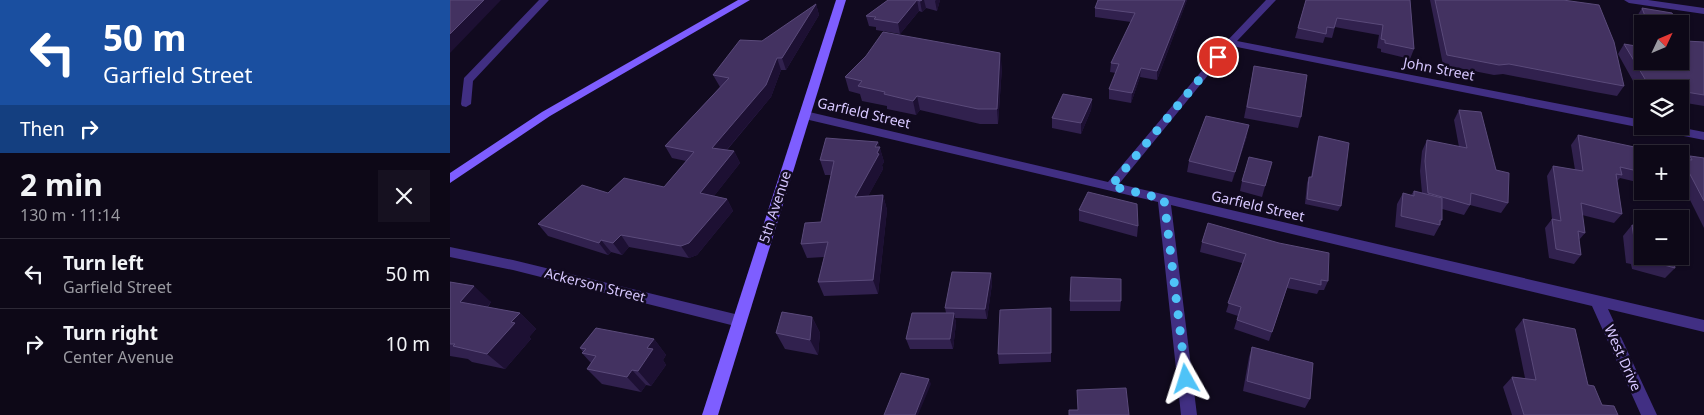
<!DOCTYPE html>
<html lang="en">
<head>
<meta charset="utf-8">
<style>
  :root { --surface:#0d0817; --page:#161120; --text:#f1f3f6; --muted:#9a9aa1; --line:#2d2936 }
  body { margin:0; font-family:"Noto Sans",sans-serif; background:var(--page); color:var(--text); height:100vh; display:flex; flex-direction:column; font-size:19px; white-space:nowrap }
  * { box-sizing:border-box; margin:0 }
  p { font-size:16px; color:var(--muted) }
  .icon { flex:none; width:28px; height:28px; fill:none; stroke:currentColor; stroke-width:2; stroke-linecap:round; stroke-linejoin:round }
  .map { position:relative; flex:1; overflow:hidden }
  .side { display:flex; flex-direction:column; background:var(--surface); width:450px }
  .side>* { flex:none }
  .guide { background:#1a4fa0; color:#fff; overflow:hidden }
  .needle { width:32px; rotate:46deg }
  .fabs { position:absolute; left:1184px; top:15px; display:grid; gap:10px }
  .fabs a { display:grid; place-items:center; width:55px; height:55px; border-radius:0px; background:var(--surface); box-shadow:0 1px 4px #0004,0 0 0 1px var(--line); font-size:25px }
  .pin { position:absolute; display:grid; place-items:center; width:42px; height:42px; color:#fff; margin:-21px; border:2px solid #fff; border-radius:50%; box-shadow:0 1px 5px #0007 }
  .me { position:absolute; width:55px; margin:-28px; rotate:354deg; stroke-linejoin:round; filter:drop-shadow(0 0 4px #0008) }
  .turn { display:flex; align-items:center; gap:18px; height:105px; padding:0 20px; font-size:22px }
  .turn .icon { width:65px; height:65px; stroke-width:2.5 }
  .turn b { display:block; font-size:35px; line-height:42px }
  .then { display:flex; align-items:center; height:48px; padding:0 20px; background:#0003; gap:10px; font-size:19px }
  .round { display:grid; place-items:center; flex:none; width:52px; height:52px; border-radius:0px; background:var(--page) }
  .headline { display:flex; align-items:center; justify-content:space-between; height:85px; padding:0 20px }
  h1 { font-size:30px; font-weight:700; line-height:38px }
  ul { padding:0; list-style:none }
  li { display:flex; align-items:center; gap:15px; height:70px; padding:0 20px; border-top:1px solid var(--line) }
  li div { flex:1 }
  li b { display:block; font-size:19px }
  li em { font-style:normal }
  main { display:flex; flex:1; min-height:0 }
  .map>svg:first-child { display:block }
</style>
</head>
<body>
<main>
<section class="side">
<div class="guide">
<div class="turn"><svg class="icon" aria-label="left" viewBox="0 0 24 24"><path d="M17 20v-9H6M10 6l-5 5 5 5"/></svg><div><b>50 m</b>Garfield Street</div></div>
<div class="then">Then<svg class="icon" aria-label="right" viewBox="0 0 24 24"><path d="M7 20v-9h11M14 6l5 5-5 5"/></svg></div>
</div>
<div class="headline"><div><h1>2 min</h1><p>130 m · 11:14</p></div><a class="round"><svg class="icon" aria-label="close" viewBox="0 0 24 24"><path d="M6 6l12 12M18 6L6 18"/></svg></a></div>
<ul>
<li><svg class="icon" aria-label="left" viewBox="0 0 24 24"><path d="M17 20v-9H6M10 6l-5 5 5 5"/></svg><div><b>Turn left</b><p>Garfield Street</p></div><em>50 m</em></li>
<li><svg class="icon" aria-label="right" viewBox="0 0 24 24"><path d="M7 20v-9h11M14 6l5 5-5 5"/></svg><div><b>Turn right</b><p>Center Avenue</p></div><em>10 m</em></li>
</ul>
</section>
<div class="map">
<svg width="1254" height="415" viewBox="0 0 1254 415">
  <rect width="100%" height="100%" fill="#110a1f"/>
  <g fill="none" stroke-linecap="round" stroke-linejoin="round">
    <!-- minor -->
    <g fill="#412f83" fill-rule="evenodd">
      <path d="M89 0H99L23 81 21 104 16 107 12 106 11 104 14 78Z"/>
      <path d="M816 0H826L787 41 1192 120V126H1196L1192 128 782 46 669 184 1254 320V332L1158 309 1207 415H1191L1142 306 721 205 747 415H731L708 202 355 119 350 115 355 111 658 182 777 41Z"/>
      <path d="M1174 0H1198L1254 8V14L1179 3Z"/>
      <path d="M1198 126H1223L1254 132V140L1203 130Z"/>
      <path d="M0 247 63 260 289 315 294 317 296 321 294 325 289 327 63 270 0 257Z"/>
    </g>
    <!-- secondary -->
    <g fill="#7e5eff" fill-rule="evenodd">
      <path d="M288 0H300L100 116 0 183V173L92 112Z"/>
      <path d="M386 0H396L268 415H252Z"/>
    </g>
  </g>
  <!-- wall -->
  <g fill="#31214e">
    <path d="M438 0H490L487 11 476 8 472 12 469 11 450 34 426 30V27L419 26 416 16Z"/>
    <path d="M648 0H737L707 80 690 77 681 103 659 99V89L666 73 660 72 661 63 681 22 645 17V8Z"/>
    <path d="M856 0H960L964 49 960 59 931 52V49L927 48 929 35 885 27 882 38 875 37 873 43 845 38Z"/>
    <path d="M980 0H1113L1174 86 1167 96 1145 92 1053 74 1044 75 993 65Z"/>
    <path d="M366 4 369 15 336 70H331L321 97 277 150 284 151 290 163 264 196 277 199 283 211 247 255 239 258 179 247 172 255 161 252 158 255 98 236 88 224 158 193 214 187 236 161 222 158 215 146 270 87 263 75Z"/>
    <path d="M1192 8 1228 24H1192V35L1186 18Z"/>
    <path d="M1236 41 1254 42V106L1230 102V89H1192V97L1168 54 1174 44 1192 61Z"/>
    <path d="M804 66 851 117 848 128 794 118Z"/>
    <path d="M552 67 548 124H530L470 110 466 115 437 109V106L412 101 410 94 399 91 395 77Z"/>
    <path d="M642 99 641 110 631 134 602 128V118Z"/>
    <path d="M1009 110 1046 170 1058 203 1051 213 1020 205 1014 215 992 209V220L990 224V225L984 236 945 227 947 204 953 193 961 195 964 191 972 193 970 171 972 151 977 140 1009 147 1004 120Z"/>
    <path d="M1128 135 1192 164V174L1187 182 1170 178 1167 181 1172 214 1164 223 1132 215 1135 233 1129 240 1131 255 1124 264 1099 258 1095 228 1102 219 1097 176 1103 166 1125 170 1121 145Z"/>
    <path d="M797 136 782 182 737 172 739 161Z"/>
    <path d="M869 136 891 206 888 211 855 204 857 183 859 177H861L867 142Z"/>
    <path d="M428 142 434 162 432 165 433 169 418 196 433 195 437 210 428 294 374 296 368 282 374 257 357 258 351 244 371 222 381 175H375L370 160Z"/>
    <path d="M1240 156 1254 158V228L1230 180V161L1232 159 1236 160Z"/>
    <path d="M822 162 812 197 790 191 792 181Z"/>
    <path d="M629 210 688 226 687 237 629 221Z"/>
    <path d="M758 223 878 281 874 290H869L867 294 837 288 819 341 784 329 788 316 776 312 792 263 750 252 752 242Z"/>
    <path d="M1182 225 1227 262 1224 264 1225 268 1215 278 1182 269 1181 264 1176 263 1173 236Z"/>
    <path d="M541 273 542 284 537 319 505 318 506 323 503 349H460L456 339 496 313 495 308Z"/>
    <path d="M0 282 41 302 38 307 70 313 86 329 79 337 81 339 55 369 22 362 18 359 0 356Z"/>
    <path d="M620 301H671L670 311H620Z"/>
    <path d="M362 317 370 333 368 355 335 349 326 333Z"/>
    <path d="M601 319V362L549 364 548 354Z"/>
    <path d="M1073 319 1138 385 1152 405 1168 415H1062L1053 387 1062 377 1075 378 1065 329Z"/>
    <path d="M204 339 216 355 213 360 216 365 201 386 196 385 191 392 152 384 137 369 141 363 132 353 133 352 130 348Z"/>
    <path d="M802 347 860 399 855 408 793 391 799 357Z"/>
  </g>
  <!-- shaded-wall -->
  <g fill="#1d1033">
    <path d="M34 0H51L0 53V34Z"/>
    <path d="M467 0 469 11 450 34 448 23Z"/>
    <path d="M472 0H474L476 8 472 12 470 1Z"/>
    <path d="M486 0H490L487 11 485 1Z"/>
    <path d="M735 0H737L707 80V71Z"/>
    <path d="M366 4 369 15 336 70 332 58Z"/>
    <path d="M550 53 552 67 548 124 547 109Z"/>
    <path d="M327 58 331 70 321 97 268 160 262 148Z"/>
    <path d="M691 68 690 77 681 103 682 93Z"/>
    <path d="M467 96 470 110 466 115 463 101Z"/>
    <path d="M642 99 641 110 631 134V123Z"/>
    <path d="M799 125 797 136 782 182 785 172Z"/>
    <path d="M428 142 434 162 432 165 433 169 410 211 405 197 425 147Z"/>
    <path d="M284 151 290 163 257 205 250 193Z"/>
    <path d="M433 195 437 210 428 294 423 280Z"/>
    <path d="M277 199 283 211 247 255 239 258 231 246Z"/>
    <path d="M171 235 179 247 172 255 163 243Z"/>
    <path d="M151 240 161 252 158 255 149 243Z"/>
    <path d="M541 273 542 284 537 319 535 309Z"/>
    <path d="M24 286 41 302 28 318 10 302Z"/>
    <path d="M70 313 86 329 79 337 81 339 55 369 37 354 61 322Z"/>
    <path d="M504 313 506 323 503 349 500 339Z"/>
    <path d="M362 317 370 333 368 355 360 340Z"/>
    <path d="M204 339 216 355 213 360 216 365 201 386 188 371 197 348Z"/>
    <path d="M182 370 196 385 191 392 177 377Z"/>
    <path d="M479 379 481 384 468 415H465Z"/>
  </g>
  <!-- building -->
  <g fill="#433261" stroke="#5a4a7a">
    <path d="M0 0H34L0 34Z"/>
    <path d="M438 0H472L470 1 467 0 448 23 424 19 426 17 416 16Z"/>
    <path d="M648 0H735L707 71 691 68 682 93 659 89 669 64 661 63 685 13 645 8Z"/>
    <path d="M856 0H960L964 49 935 43V40L931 39 933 25 887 18 884 28 877 27 876 34 848 28Z"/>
    <path d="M985 0H1113L1149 5 1164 42 1174 86 1152 82 1059 64 1049 65 997 55Z"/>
    <path d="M366 4 332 58H327L316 85 262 148 284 151 250 193 277 199 239 243 231 246 171 235 163 243 151 240 149 243 88 224 132 185 158 193 174 178 214 187 244 152 215 146 279 78 263 75 290 40 312 41Z"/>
    <path d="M1192 8 1222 13 1228 24H1198Z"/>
    <path d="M1230 29 1236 41 1254 42V95L1230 91V89H1201L1174 44 1192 47V61H1230Z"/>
    <path d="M433 32 550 53 547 109H528L467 96 463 101 434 94 435 92 408 86 412 81 395 77 416 56Z"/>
    <path d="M804 66 857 75 851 117 797 107Z"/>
    <path d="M613 94 642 99 631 123 602 118Z"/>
    <path d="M1009 110 1031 112 1046 170 1059 173 1058 203 1021 193 1020 205 978 193 975 161 977 140 1017 148Z"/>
    <path d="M756 116 799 125 785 172 739 161Z"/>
    <path d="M1128 135 1189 148 1192 164V172L1170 167 1172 175 1166 174 1172 214 1131 203 1135 233 1128 231 1131 255 1106 249 1102 219 1111 221 1103 166 1133 171Z"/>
    <path d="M869 136 899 143 891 206 857 199 859 177H862Z"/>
    <path d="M376 138 428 142 425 147H430L427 153 429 154 405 197 433 195 423 280 368 282 378 242 351 244 355 223 371 222 384 161 370 160Z"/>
    <path d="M1240 156 1254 158V201L1232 159 1242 160Z"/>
    <path d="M799 157 822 162 815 186 792 181Z"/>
    <path d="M964 191 992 198V220H990V225L951 216 953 193 964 196Z"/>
    <path d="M638 192 687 204 688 226 629 210Z"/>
    <path d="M758 223 829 243 879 253 878 281 871 280V285L840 278 822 332 787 320 791 307 778 303 796 254 752 242Z"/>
    <path d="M1182 225 1192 228V256H1226L1227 262H1224L1225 268 1192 259 1191 253 1186 252Z"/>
    <path d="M502 272 541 273 535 309 495 308Z"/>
    <path d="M621 277 671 279V301H620Z"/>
    <path d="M0 282 24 286 10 302 70 313 61 322 65 323 37 354 3 346 5 344H0Z"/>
    <path d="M601 308V353L548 354 550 310Z"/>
    <path d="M332 312 362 317 360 340 326 333Z"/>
    <path d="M462 313H504L500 339H456Z"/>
    <path d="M1073 319 1125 329 1138 385 1144 386 1152 405 1164 406 1168 415H1074L1062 377 1086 380Z"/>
    <path d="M146 328 204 339 197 348 203 349 188 371 182 370 177 377 137 369 146 356 132 353 136 349 130 348Z"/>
    <path d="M802 347 863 363 860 399 797 381Z"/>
    <path d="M451 373 479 379 465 415H434Z"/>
    <path d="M676 388 679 415H619V410H628L627 390Z"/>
  </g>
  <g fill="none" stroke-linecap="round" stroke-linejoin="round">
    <!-- route -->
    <path stroke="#4fc3f7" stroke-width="9" stroke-dasharray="0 16.2" d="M736 379 714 199 661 186 768 57"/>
  </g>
  <g text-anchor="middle" stroke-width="5" stroke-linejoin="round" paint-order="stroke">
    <!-- street labels -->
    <g font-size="14" fill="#d7c7ff" stroke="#110a1f">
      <text transform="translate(989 69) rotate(11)" y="5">John Street</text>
      <text transform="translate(414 113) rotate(13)" y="5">Garfield Street</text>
      <text transform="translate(808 206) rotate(13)" y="5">Garfield Street</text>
      <text transform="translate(325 207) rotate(-72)" y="5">5th Avenue</text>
      <text transform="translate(145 285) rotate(14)" y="5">Ackerson Street</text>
      <text transform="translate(1173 358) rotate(66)" y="5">West Drive</text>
    </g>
  </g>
</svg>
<div class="fabs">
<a><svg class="needle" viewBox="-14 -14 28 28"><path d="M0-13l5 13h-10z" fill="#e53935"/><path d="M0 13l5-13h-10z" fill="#9a9aa1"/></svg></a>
<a><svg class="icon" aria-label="layers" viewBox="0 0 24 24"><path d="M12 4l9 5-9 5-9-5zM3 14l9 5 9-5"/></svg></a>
<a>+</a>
<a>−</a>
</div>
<div class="pin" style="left:768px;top:57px;background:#d93025"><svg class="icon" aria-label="arrive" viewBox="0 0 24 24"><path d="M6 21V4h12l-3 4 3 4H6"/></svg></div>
<svg class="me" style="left:736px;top:379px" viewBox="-20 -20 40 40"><path d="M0-17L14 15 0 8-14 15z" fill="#4fc3f7" stroke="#fff" stroke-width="4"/></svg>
</div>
</main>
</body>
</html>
